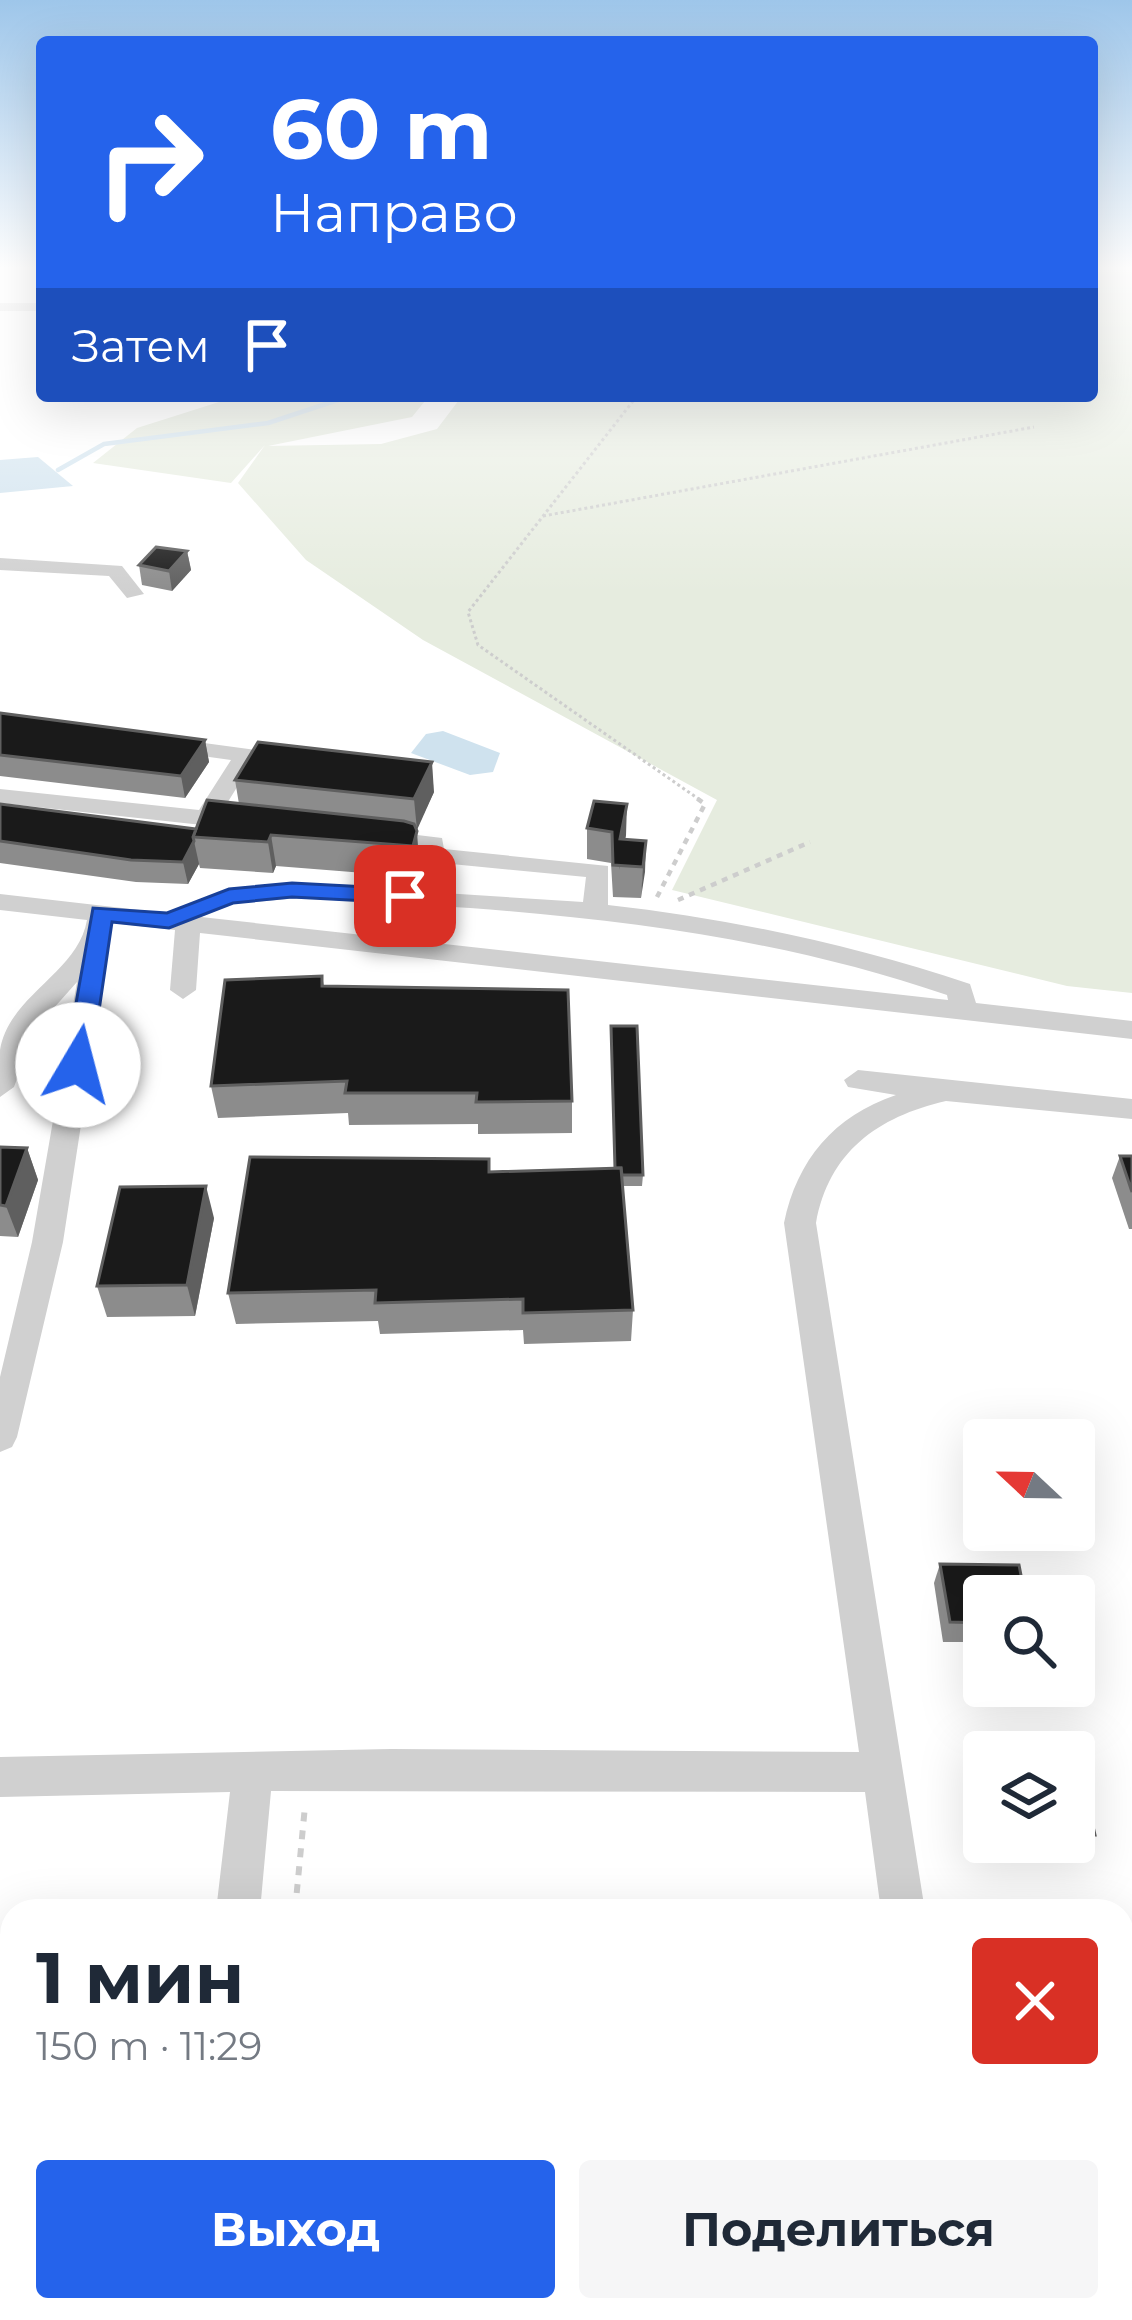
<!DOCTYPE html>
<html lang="ru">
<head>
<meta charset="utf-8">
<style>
  :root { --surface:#fff; --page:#f6f6f7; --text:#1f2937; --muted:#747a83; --accent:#2563eb }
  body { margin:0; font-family:Montserrat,sans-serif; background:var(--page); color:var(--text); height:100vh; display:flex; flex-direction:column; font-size:45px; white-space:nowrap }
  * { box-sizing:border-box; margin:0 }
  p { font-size:39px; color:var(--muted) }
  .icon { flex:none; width:66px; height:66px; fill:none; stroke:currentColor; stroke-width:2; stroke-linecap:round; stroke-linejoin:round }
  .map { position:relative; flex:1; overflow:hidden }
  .drawer { position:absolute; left:0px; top:1899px; width:1134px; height:423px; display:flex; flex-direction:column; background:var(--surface); border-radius:36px 36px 0 0; box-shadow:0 12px 48px #0002 }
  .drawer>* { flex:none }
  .top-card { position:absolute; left:36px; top:36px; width:1062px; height:366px; border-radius:12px; box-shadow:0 12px 48px #0002; background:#2563eb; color:#fff; overflow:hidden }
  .needle { width:78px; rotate:292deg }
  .controls { position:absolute; left:963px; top:1419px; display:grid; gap:24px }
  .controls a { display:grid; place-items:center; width:132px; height:132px; border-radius:12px; background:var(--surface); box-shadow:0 12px 48px #0002; font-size:60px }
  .pin { position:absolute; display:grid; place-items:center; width:102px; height:102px; color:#fff; margin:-51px; border-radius:24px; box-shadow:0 6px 18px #0006 }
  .me { position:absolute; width:132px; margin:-66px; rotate:8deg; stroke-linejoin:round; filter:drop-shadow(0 0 9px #0008) }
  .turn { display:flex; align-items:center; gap:42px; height:252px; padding:0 36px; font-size:54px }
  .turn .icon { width:156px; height:156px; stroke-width:2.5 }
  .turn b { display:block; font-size:84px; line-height:102px }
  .then { display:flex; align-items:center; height:114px; padding:0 36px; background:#0003; gap:24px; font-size:45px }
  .round { display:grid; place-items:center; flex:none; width:126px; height:126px; border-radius:12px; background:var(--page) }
  .overview { display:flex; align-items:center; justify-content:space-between; height:204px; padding:0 36px }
  h1 { font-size:72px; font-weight:700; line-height:90px }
  .cta { display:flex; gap:24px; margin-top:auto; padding:24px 36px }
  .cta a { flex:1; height:138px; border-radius:12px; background:var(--accent); color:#fff; font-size:48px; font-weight:700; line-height:138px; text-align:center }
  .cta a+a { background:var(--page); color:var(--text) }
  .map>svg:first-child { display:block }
</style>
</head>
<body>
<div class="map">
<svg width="1132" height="2320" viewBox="0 0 1132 2320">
  <rect width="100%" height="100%" fill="#fff"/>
  <!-- green -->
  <path fill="#e6ecdf" d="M1092 269H1132V993L1067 986 672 890 717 800 423 640 306 560 238 483 265 445 231 483 93 463 137 428 238 396H429L412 417 268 446 381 444 437 429 462 396H1092Z"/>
  <!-- water -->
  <g fill="#cfe2ee">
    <path d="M38 457 73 486 0 493V460Z"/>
    <path d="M443 731 500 753 493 772 470 775 411 753 426 734Z"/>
  </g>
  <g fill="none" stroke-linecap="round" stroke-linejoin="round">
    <!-- stream -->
    <path stroke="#cfe2ee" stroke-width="4.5" d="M58 470 104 444 268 423 350 396"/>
    <!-- path-far2 -->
    <g stroke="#cdcdcd" stroke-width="3" stroke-dasharray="3 3" stroke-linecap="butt">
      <path d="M637 396 468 612 478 645 700 800"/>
      <path d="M543 516 1034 427"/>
    </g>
    <!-- path-far1 -->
    <g stroke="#cdcdcd" stroke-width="4.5" stroke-dasharray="6 6" stroke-linecap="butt">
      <path d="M657 897 705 804 695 797"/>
      <path d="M678 900 810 842"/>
    </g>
    <!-- path -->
    <g stroke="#cdcdcd" stroke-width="6" stroke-dasharray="9 9" stroke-linecap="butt">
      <path d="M295 1911 305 1806"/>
      <path d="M542 2310 543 2320"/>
      <path d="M601 2310 608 2320"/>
    </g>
    <!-- minor -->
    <g fill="#d0d0d0" fill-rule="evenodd">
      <rect x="0" y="303" width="42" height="8"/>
      <path d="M0 558 122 566 144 594 127 598 109 576 0 570Z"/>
      <path d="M167 738 286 754 297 761 286 768 252 763 221 813 247 817V827L239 829 0 803V789L199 810 231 760 159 750V740Z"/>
      <path d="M376 830 442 838 444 849 608 866V905C732 919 851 944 970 984L976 1003 1132 1021V1039L200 933 196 990 183 999 170 990 175 930 112 923 63 1242 17 1437 12 1447 0 1452V1377L32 1242 77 982 36 1028 14 1087 0 1097C0 1082 0 1064 0 1050 9 995 78 973 87 920L0 910V894L166 913 227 890 287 883 583 902 586 877 431 862 422 860 420 849 367 842V832ZM287 899C349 898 409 904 470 908 633 920 792 942 947 995L948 1000 201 917 232 904Z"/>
      <path d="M858 1070 1132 1099V1119L946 1101C877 1117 829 1152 816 1223L925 1911H881L865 1792 271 1791 260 1911H216L230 1792 0 1797V1757L391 1749 859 1752 784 1223C797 1160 834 1116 896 1095L848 1087 844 1080Z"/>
      <path d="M80 2310H130L129 2320H79Z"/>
      <path d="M463 2310H513L512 2320H462Z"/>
      <path d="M928 2310H978L980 2320H930Z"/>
    </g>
  </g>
  <!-- wall -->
  <g fill="#8c8c8c">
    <path d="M187 551 191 570 172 591 142 585 139 565Z"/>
    <path d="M0 713 205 740 209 762 185 798 0 776Z"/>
    <path d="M235 780 434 792 416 830 419 862 415 877 276 866 273 873 200 868 199 864 188 884 136 882 0 863V804L196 829 239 804Z"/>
    <path d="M587 828 626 835 625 839 646 841 641 898 613 897 611 863 587 859Z"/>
    <path d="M322 976 324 986 572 1101V1133L478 1134V1124L349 1125 348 1113 218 1118 211 1086Z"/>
    <path d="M0 1147 27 1148 38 1180 18 1237 0 1236Z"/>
    <path d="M1120 1156H1132V1229H1129L1112 1178Z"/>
    <path d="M489 1172 643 1175 642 1186H623L633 1310 631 1341 524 1344 523 1330 380 1334 378 1321 236 1324 228 1293Z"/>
    <path d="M214 1218 195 1316 107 1317 97 1286Z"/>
    <path d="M940 1564 984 1596V1642H943L934 1583Z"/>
    <path d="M1074 1778 1095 1835 1085 1852H1001L999 1842H1074Z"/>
    <path d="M1122 2122H1132V2227L1122 2226Z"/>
  </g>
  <!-- shaded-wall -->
  <g fill="#5f5f5f">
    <path d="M187 551 191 570 172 591 169 571Z"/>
    <path d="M205 740 209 762 185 798 181 776Z"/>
    <path d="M432 762 434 792 417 830 414 799Z"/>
    <path d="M627 804 626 835 619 870 620 839Z"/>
    <path d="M417 831 419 862 415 877 413 846Z"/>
    <path d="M271 835 276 866 273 873 268 842Z"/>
    <path d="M194 841 199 864 188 884 183 862Z"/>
    <path d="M646 841 645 872 641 898 643 867Z"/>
    <path d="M27 1148 38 1180 18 1237 6 1206Z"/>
    <path d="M206 1186 214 1218 195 1316 187 1285Z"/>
    <rect x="434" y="2310" width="7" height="10"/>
  </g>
  <!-- building -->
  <g fill="#1a1a1a" stroke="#5f5f5f" stroke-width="3">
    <path d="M156 547 187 551 169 571 139 565Z"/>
    <path d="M0 713 205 740 181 776 0 755Z"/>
    <path d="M258 742 432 762 414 799 235 780Z"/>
    <path d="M207 800 404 821 414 824 417 831 413 846 271 835 268 842 193 837Z"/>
    <path d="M594 801 627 804 620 839 646 841 643 867 613 865 612 832 587 828Z"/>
    <path d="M0 804 196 829 193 837 194 841 183 862 131 860 0 841Z"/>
    <path d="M322 976V986L568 990 572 1101 476 1102 477 1093H345L347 1081 211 1086 225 980Z"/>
    <path d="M611 1026H637L643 1175H622L621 1168H615Z"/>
    <path d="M0 1147 27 1148 6 1206 0 1205Z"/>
    <path d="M1120 1156H1132V1192Z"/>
    <path d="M250 1157 489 1159V1172L621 1168 633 1310 523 1313V1299L375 1303 376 1290 228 1293Z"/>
    <path d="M206 1186 187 1285 97 1286 120 1187Z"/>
    <path d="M940 1564 1019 1565 1025 1596H984V1623L950 1622Z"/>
    <path d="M1074 1778H1082L1095 1835H1074Z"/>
    <path d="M1122 2122H1132V2215L1122 2214Z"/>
    <path d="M144 2310H434V2320H142Z"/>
    <path d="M675 2310H710L711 2320H676Z"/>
  </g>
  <!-- sky -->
  <linearGradient id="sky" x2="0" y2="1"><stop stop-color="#9ec6ea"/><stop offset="0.45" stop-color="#fff"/><stop offset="1" stop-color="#fff" stop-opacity="0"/></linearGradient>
  <rect width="1132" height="594" fill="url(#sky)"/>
  <!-- route -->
  <path fill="#2563eb" stroke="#184099" stroke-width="3" d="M292 883 405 889 417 896 405 903 292 897 233 903 169 928 112 922 91 1065 78 1074 69 1071 65 1065 93 908 167 913 229 889Z"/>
</svg>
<div class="controls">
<a><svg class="needle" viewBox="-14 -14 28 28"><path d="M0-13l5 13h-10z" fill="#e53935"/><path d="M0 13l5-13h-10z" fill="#747a83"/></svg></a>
<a><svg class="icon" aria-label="search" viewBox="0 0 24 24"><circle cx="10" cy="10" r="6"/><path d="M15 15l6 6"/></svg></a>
<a><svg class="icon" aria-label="layers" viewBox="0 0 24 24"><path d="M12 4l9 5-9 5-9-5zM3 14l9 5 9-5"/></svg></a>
</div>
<div class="pin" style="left:405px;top:896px;background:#d93025"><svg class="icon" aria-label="arrive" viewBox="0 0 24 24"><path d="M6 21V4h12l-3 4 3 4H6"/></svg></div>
<svg class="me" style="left:78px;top:1065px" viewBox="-20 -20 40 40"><circle r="19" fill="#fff"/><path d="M0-13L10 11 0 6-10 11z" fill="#2563eb"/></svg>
<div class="top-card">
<div class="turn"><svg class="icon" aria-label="right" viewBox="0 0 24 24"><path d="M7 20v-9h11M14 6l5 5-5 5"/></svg><div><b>60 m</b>Направо</div></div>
<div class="then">Затем<svg class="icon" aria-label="arrive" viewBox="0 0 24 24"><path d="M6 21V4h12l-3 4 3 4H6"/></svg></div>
</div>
<section class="drawer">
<div class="overview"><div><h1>1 мин</h1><p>150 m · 11:29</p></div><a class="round" style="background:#d93025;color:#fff"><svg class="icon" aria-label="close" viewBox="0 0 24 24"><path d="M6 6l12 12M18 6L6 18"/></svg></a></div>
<div class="cta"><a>Выход</a><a>Поделиться</a></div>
</section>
</div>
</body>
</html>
